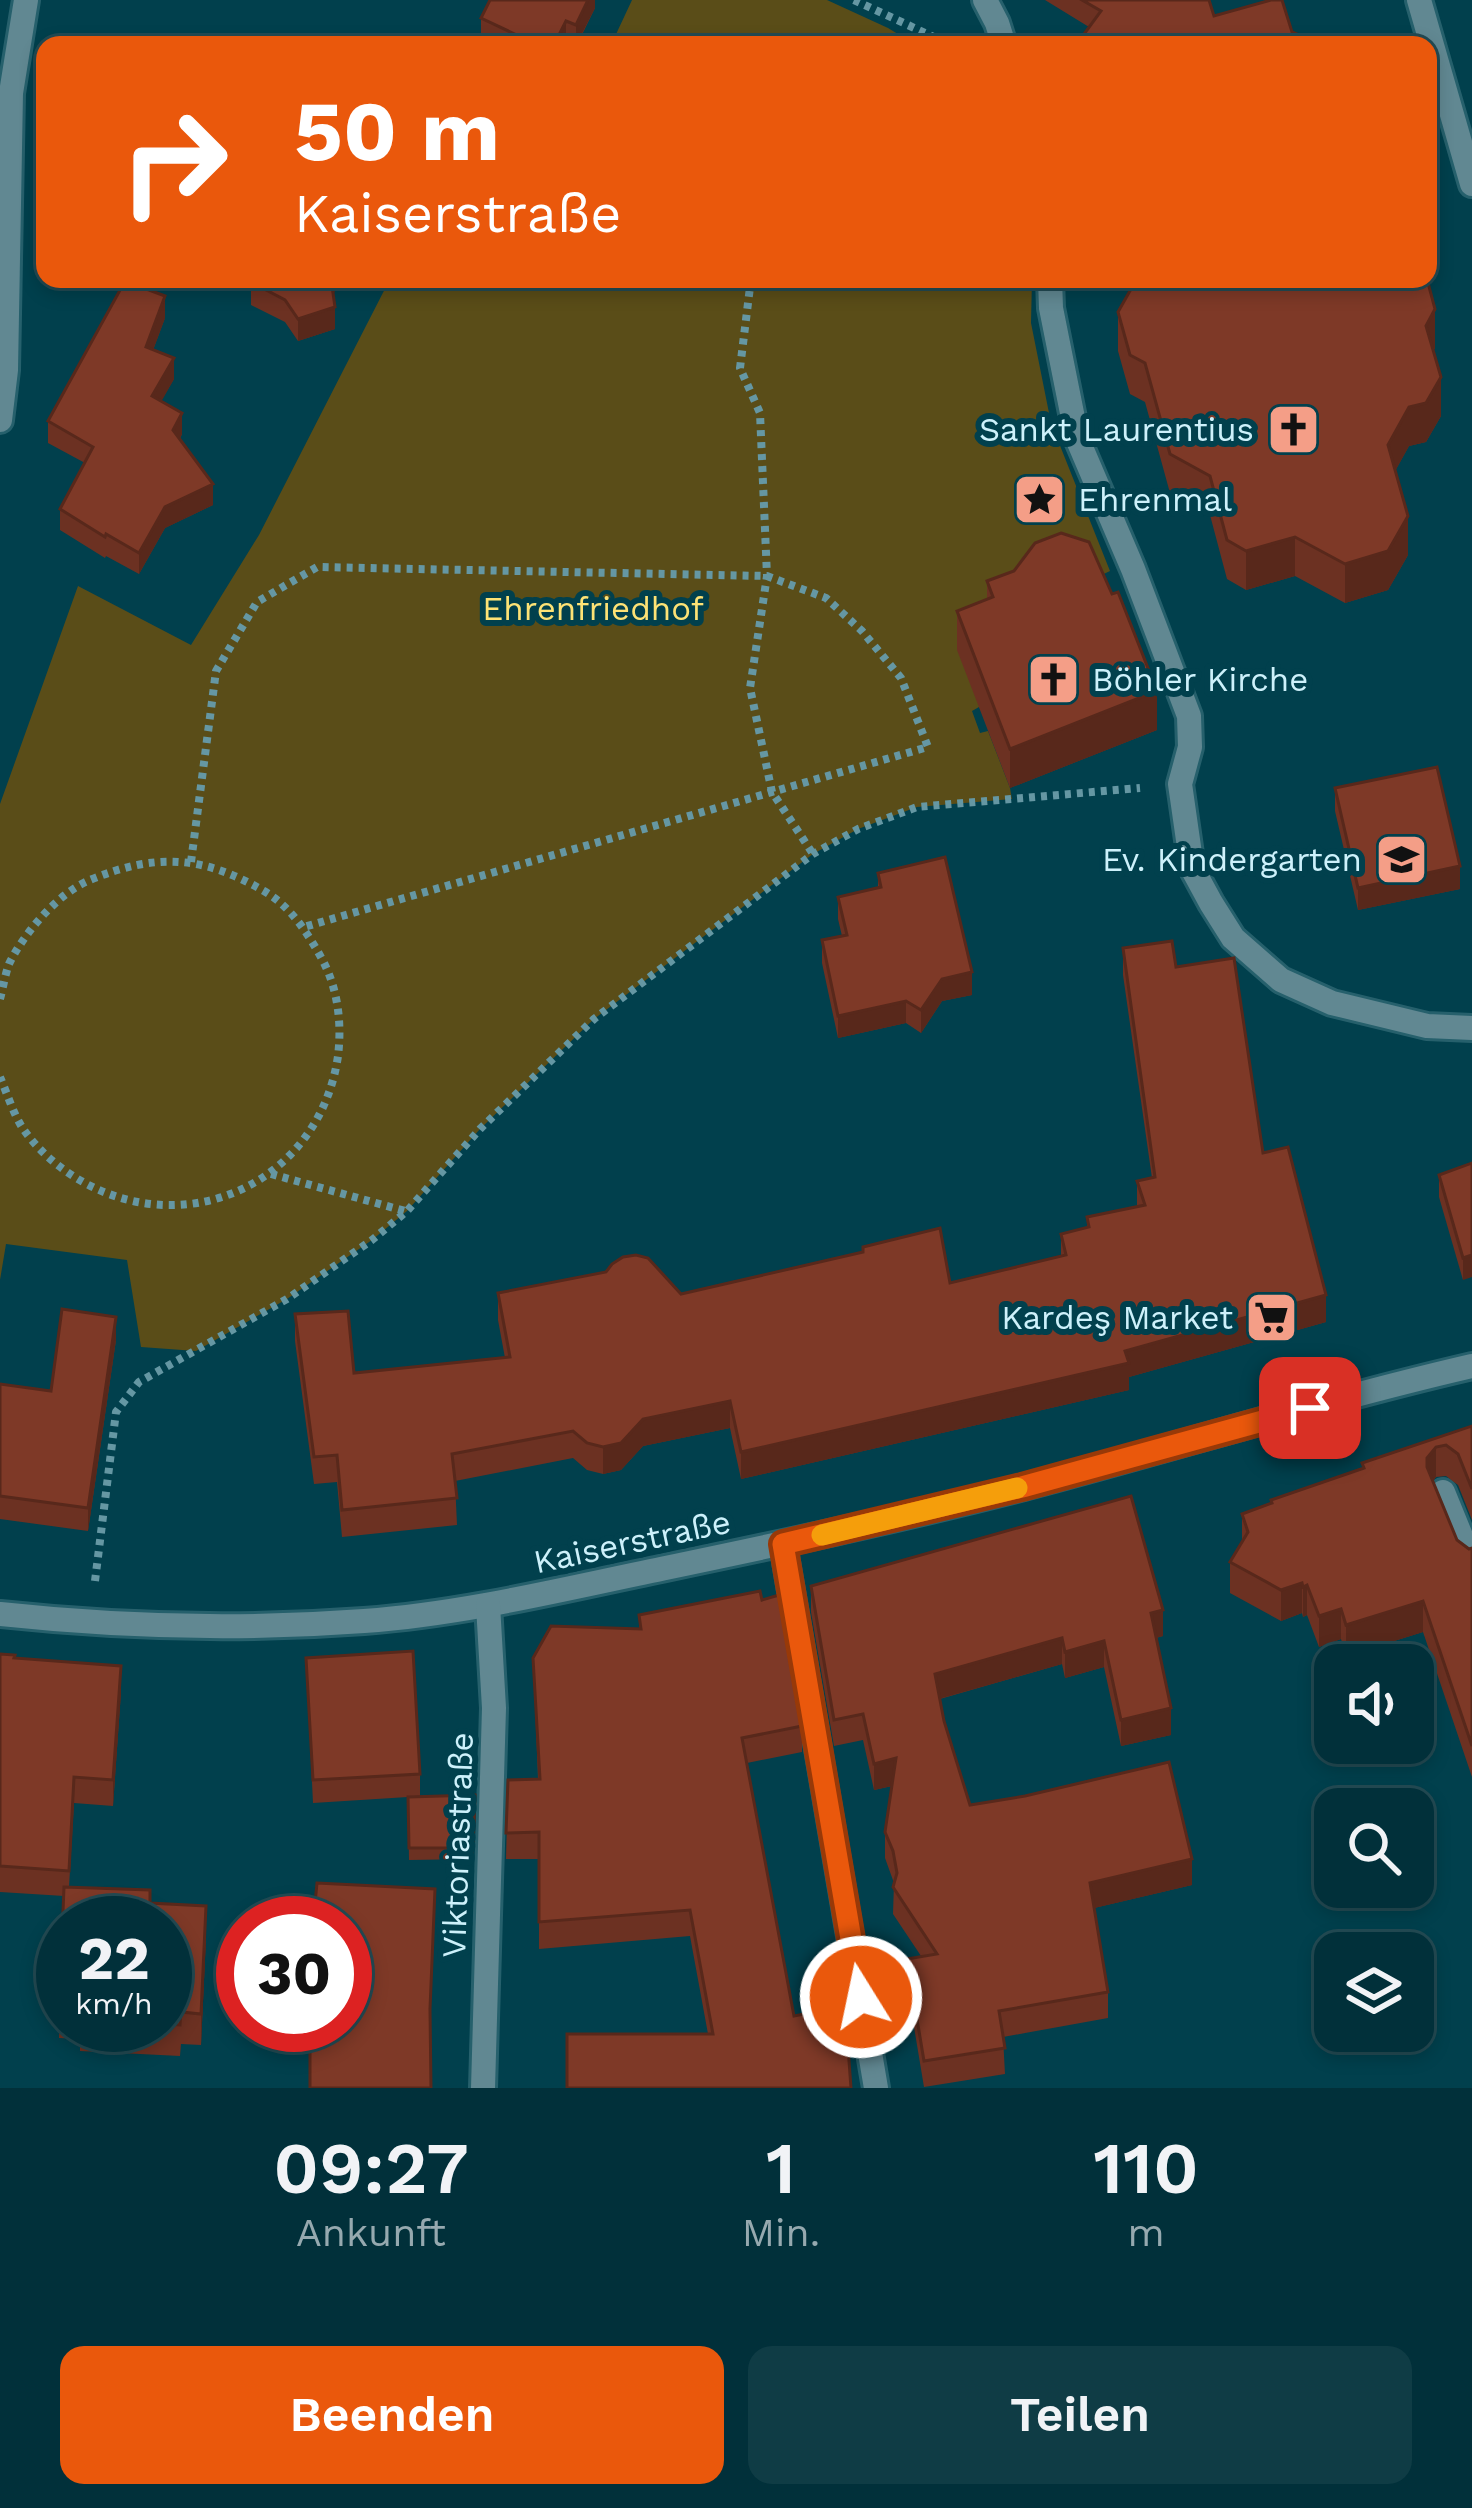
<!DOCTYPE html>
<html lang="de">
<head>
<meta charset="utf-8">
<style>
  :root { --surface:#01303a; --page:#0f3c45; --text:#f1f3f6; --muted:#96a9af; --line:#234b54; --accent:#ea580c }
  body { margin:0; font-family:"Work Sans",sans-serif; background:var(--page); color:var(--text); height:100vh; display:flex; flex-direction:column; font-size:45px; white-space:nowrap }
  * { box-sizing:border-box; margin:0 }
  p { font-size:39px; color:var(--muted) }
  .icon { flex:none; width:66px; height:66px; fill:none; stroke:currentColor; stroke-width:2; stroke-linecap:round; stroke-linejoin:round }
  .map { position:relative; height:2088px; overflow:hidden }
  .sheet { display:flex; flex-direction:column; background:var(--surface); flex:1 }
  .sheet>* { flex:none }
  .guide { position:absolute; left:36px; top:36px; width:1401px; height:252px; border-radius:24px; box-shadow:0 6px 18px #0003,0 0 0 3px var(--line); background:#ea580c; color:#fff; overflow:hidden }
  .controls { position:absolute; left:1314px; top:1644px; display:grid; gap:24px }
  .controls a { display:grid; place-items:center; width:120px; height:120px; border-radius:24px; background:var(--surface); box-shadow:0 6px 18px #0003,0 0 0 3px var(--line); font-size:60px }
  .speed { position:absolute; left:36px; top:1896px; display:flex; gap:24px; font-size:60px; font-weight:700; text-align:center }
  .speed>* { display:grid; place-content:center; width:156px; height:156px; border-radius:50%; background:var(--surface); box-shadow:0 6px 18px #0003,0 0 0 3px var(--line); line-height:1 }
  .speed small { font-size:30px; font-weight:400 }
  .speed .limit { border:18px solid #d22; background:#fff; color:#111 }
  .pin { position:absolute; display:grid; place-items:center; width:102px; height:102px; color:#fff; margin:-51px; border-radius:24px; box-shadow:0 6px 18px #0006 }
  .me { position:absolute; width:132px; margin:-66px; rotate:350deg; stroke-linejoin:round; filter:drop-shadow(0 0 9px #0008) }
  .turn { display:flex; align-items:center; gap:42px; height:252px; padding:0 60px; font-size:54px }
  .turn .icon { width:156px; height:156px; stroke-width:2.5 }
  .turn b { display:block; font-size:84px; line-height:102px }
  .eta { display:flex; justify-content:space-evenly; align-items:center; height:204px; text-align:center }
  .eta b { font-size:72px; font-weight:600; line-height:84px }
  .primary-button { display:flex; gap:24px; margin-top:auto; padding:24px 60px }
  .primary-button a { flex:1; height:138px; border-radius:24px; background:var(--accent); color:#fff; font-size:48px; font-weight:600; line-height:138px; text-align:center }
  .primary-button a+a { background:var(--page); color:var(--text) }
  .map>svg:first-child { display:block }
</style>
</head>
<body>
<div class="map">
<svg width="1472" height="2088" viewBox="0 0 1472 2088">
  <rect width="100%" height="100%" fill="#01404d"/>
  <!-- green -->
  <g fill="#5a4d18">
    <path d="M632 0H827L888 28 916 45H611Z"/>
    <path d="M390 279H1032L1031 323 1051 423 1110 571 1089 581 979 707 972 711 980 733 988 731 1010 788 1012 799 917 807 858 829 813 854 594 1019 480 1129 407 1211 372 1240 287 1299 196 1351 141 1347 127 1260 6 1244 0 1280V804L78 586 191 645 259 535Z"/>
  </g>
  <g fill="none" stroke-linecap="round" stroke-linejoin="round">
    <defs>
      <path id="service" d="M1443 1492 1472 1563"/>
      <g id="minor">
        <path d="M985 0 997 23 1004 45"/>
        <path d="M1050 279 1051 308 1077 438 1133 569 1189 716 1190 747 1180 784 1192 868 1211 903 1233 938 1281 980 1332 1003 1427 1026 1472 1028"/>
        <path d="M0 420 6 370 11 93 26 0"/>
        <path d="M783 1544 876 2088"/>
        <path d="M0 1614C120 1627 243 1630 364 1621 460 1614 556 1591 651 1571 775 1545 900 1519 1024 1487 1173 1448 1321 1401 1472 1366"/>
        <path d="M483 2088 494 1708 488 1605"/>
      </g>
      <path id="tertiary" d="M1419 0 1472 184"/>
    </defs>
    <!-- service casing -->
    <use href="#service" stroke="#26606c" stroke-width="30"/>
    <!-- minor casing -->
    <use href="#minor" stroke="#26606c" stroke-width="30"/>
    <!-- tertiary casing -->
    <use href="#tertiary" stroke="#26606c" stroke-width="30"/>
    <!-- path -->
    <g stroke="#6597a3" stroke-width="8" stroke-dasharray="6 6" stroke-linecap="butt">
      <path d="M854 0 951 45"/>
      <path d="M751 279 740 368 760 413 767 576 750 688 772 792 813 854"/>
      <path d="M191 862 216 671 257 602 317 567 767 576 826 598 862 631 901 678 928 747 304 927"/>
      <path d="M0 999C3 988 5 975 9 964 24 933 58 893 90 880 155 853 202 855 264 891 291 907 307 932 322 959 338 989 342 1023 338 1056 320 1180 191 1242 83 1182 60 1169 37 1150 22 1127 13 1113 7 1093 0 1077"/>
      <path d="M271 1174 405 1211"/>
      <path d="M95 1581 116 1412 139 1382 287 1299 372 1240 407 1211 480 1129 594 1019 813 854 858 829 917 807 1140 788"/>
    </g>
    <!-- service -->
    <use href="#service" stroke="#618892" stroke-width="24"/>
    <!-- minor -->
    <use href="#minor" stroke="#618892" stroke-width="24"/>
    <!-- tertiary -->
    <use href="#tertiary" stroke="#618892" stroke-width="24"/>
  </g>
  <!-- wall -->
  <g fill="#6c3122" fill-rule="evenodd">
    <path d="M595 0V8L577 45 566 43 565 45H491L481 40V18Z"/>
    <path d="M1045 0H1209L1214 16 1292 32 1308 45H1076L1089 27Z"/>
    <path d="M341 279 333 294 335 329 298 341 285 322 251 305V282Z"/>
    <path d="M1118 312 1435 348 1433 351 1441 416 1426 442 1409 446 1395 471 1408 555 1388 590 1345 603 1295 576 1246 590 1227 579 1210 515 1170 493 1145 402 1130 394 1118 351Z"/>
    <path d="M165 318 153 350 174 379 161 401 182 434 180 439 213 505 165 528 139 574 106 556 105 558 60 530V509L85 463 48 443V421Z"/>
    <path d="M987 581 1157 730 1010 788 957 650V611L987 599Z"/>
    <path d="M1335 788 1460 889 1358 910 1335 811Z"/>
    <path d="M878 873 972 995 942 1001 921 1033 906 1023 838 1038 822 963V940L842 936 838 919V897L878 888Z"/>
    <path d="M1123 948 1176 967 1263 1153 1326 1322 1129 1377V1390L741 1479 730 1428 643 1446 621 1470 603 1474 587 1470 573 1458 455 1481 457 1525 342 1537 337 1482 314 1484 295 1341V1314L354 1373 505 1358 498 1320V1293L681 1294 950 1283 1061 1256V1234L1087 1227V1217L1137 1206V1181L1152 1178 1123 975Z"/>
    <path d="M1472 1163 1463 1280 1439 1197V1175Z"/>
    <path d="M116 1340 88 1531 0 1519V1384L51 1391Z"/>
    <path d="M1472 1426V1520L1458 1485 1446 1476 1436 1477 1433 1481 1457 1540 1469 1549 1472 1548V1777L1423 1632 1346 1656 1341 1639 1319 1647 1307 1615 1303 1617 1302 1613 1281 1621 1230 1593V1562L1242 1542V1514L1362 1469V1463Z"/>
    <path d="M811 1586 1163 1636 1156 1638 1171 1735 1121 1746 1104 1667 1065 1678 1062 1664 940 1699 944 1721 970 1805 1192 1885 1094 1908 1108 1992V2018L1003 2037 1005 2074 924 2087 907 1985V1959L921 1956 893 1914 894 1883 885 1858V1832L892 1786 874 1790 863 1740 834 1746 811 1612Z"/>
    <path d="M639 1615 802 1726V1752L747 1763 794 2016 708 2034 690 1936 539 1949V1859H506L508 1780 538 1779 533 1658 639 1629Z"/>
    <path d="M0 1654 121 1692 113 1806 74 1803 69 1887 150 1903 206 1937 201 2045 181 2044 180 2056 80 2051V2039L59 2038 64 1896 0 1892ZM63 1923H165V2025H63Z"/>
    <path d="M306 1658 420 1774V1796L475 1795 473 1859 409 1860 408 1797 313 1803Z"/>
  </g>
  <!-- shaded-wall -->
  <g fill="#58281b">
    <path d="M588 0H595V8L576 45V25Z"/>
    <path d="M566 21V43L565 45H554Z"/>
    <path d="M1178 35V45H1143Z"/>
    <path d="M331 279H341L331 299Z"/>
    <path d="M165 296V318L146 369V347Z"/>
    <path d="M335 307V329L298 341V319Z"/>
    <path d="M1435 309V348L1426 365V326Z"/>
    <path d="M174 358V379L152 418V396Z"/>
    <path d="M1441 377V416L1426 442 1409 446 1388 484V445L1409 407Z"/>
    <path d="M182 413V434L173 451V430Z"/>
    <path d="M213 484V505L165 528 139 574V553L165 507Z"/>
    <path d="M1408 516V555L1388 590 1345 603V564Z"/>
    <path d="M1295 537V576L1246 590V551Z"/>
    <path d="M1157 691V730L1010 788V749Z"/>
    <path d="M1460 866V889L1358 910V888Z"/>
    <path d="M972 972V995L942 1001 921 1033V1010L942 979Z"/>
    <path d="M906 1001V1023L838 1038V1016Z"/>
    <path d="M1472 1255V1277L1463 1280V1258Z"/>
    <path d="M1326 1295V1322L1129 1377V1390L741 1479V1452L1125 1351Z"/>
    <path d="M116 1317V1340L88 1531V1508Z"/>
    <path d="M730 1401V1428L643 1446 621 1470 603 1474V1447L643 1419Z"/>
    <path d="M1436 1447V1477L1427 1489V1458Z"/>
    <path d="M1302 1583V1613L1281 1621V1590Z"/>
    <path d="M1307 1585V1615L1303 1617V1587Z"/>
    <path d="M1423 1601V1632L1346 1656V1625Z"/>
    <path d="M1341 1609V1639L1319 1647V1616Z"/>
    <path d="M1163 1610V1636L1151 1639V1613Z"/>
    <path d="M1062 1638V1664L935 1700V1674Z"/>
    <path d="M1104 1641V1667L1065 1678V1652Z"/>
    <path d="M121 1666V1692L113 1806V1780Z"/>
    <path d="M1171 1708V1735L1121 1746V1720Z"/>
    <path d="M896 1758V1785L874 1790V1764Z"/>
    <path d="M1192 1859V1885L1090 1909V1883Z"/>
    <path d="M206 1906V1937L201 2045V2014Z"/>
  </g>
  <!-- building -->
  <g fill="#7e3927" stroke="#58281b" stroke-width="3">
    <path d="M490 0H588L576 25 566 21 554 45H538L481 18Z"/>
    <path d="M1082 0H1209L1214 16 1271 0H1282L1292 32 1306 38 1308 45H1181L1178 35 1143 45H1076L1101 11Z"/>
    <path d="M253 279H331L335 307 298 319 285 300 251 282Z"/>
    <path d="M1167 279H1427L1435 309 1426 326 1441 377 1426 403 1409 407 1388 445 1408 516 1388 551 1345 564 1295 537 1246 551 1227 540 1210 476 1170 454 1145 363 1130 355 1118 312 1131 289Z"/>
    <path d="M125 281 165 296 146 347 174 358 152 396 182 413 173 430 213 484 165 507 139 553 106 534 105 537 60 509 93 447 48 421Z"/>
    <path d="M1061 533 1089 542 1112 594 1118 592 1157 691 1010 749 957 611 993 597 987 581 1014 571 1035 543Z"/>
    <path d="M1437 767 1460 866 1358 888 1335 788Z"/>
    <path d="M945 857 972 972 942 979 921 1010 906 1001 838 1016 822 940 847 935 838 897 881 887 878 873Z"/>
    <path d="M1172 941 1176 967 1234 958 1263 1153 1288 1147 1326 1295 1125 1351 1129 1363 741 1452 730 1401 643 1419 621 1443 603 1447 587 1443 573 1431 452 1454 457 1498 342 1510 337 1455 314 1457 295 1314 348 1311 354 1373 510 1357 498 1293 606 1272 612 1264 623 1257 636 1255 648 1258 681 1294 863 1252V1247L940 1228 950 1283 1066 1255 1061 1234 1089 1227 1087 1217 1145 1205 1137 1181 1155 1177 1123 948Z"/>
    <path d="M1472 1163V1255L1463 1258 1439 1175Z"/>
    <path d="M62 1309 116 1317 88 1508 0 1496V1384L51 1391Z"/>
    <path d="M1472 1426V1489L1458 1454 1446 1445 1436 1447 1427 1458V1467L1457 1540 1469 1549 1472 1548V1746L1423 1601 1346 1625 1341 1609 1319 1616 1307 1585 1303 1587 1302 1583 1281 1590 1230 1562 1248 1532 1242 1514 1272 1503 1271 1500 1364 1468 1362 1463Z"/>
    <path d="M1131 1496 1163 1610 1151 1613 1171 1708 1121 1720 1104 1641 1065 1652 1062 1638 935 1674 944 1721 970 1805 1025 1796 1169 1762 1192 1859 1090 1883 1108 1992 999 2011 1005 2048 924 2061 907 1959 937 1954 893 1887 897 1873 893 1851 885 1832 896 1758 874 1764 863 1714 834 1720 811 1586Z"/>
    <path d="M760 1591 762 1600 779 1595 802 1726 742 1738 794 2016 845 2006 851 2088H567V2034H713L690 1910 539 1922V1832L506 1833 508 1780 540 1779 533 1658 551 1626 641 1629 639 1615Z"/>
    <path d="M413 1651 420 1774 313 1780 306 1658Z"/>
    <path d="M0 1654 15 1655 14 1658 121 1666 113 1780 74 1777 69 1871 0 1866Z"/>
    <path d="M475 1795 473 1848H409L408 1797Z"/>
    <path d="M317 1883 435 1889 430 2009 431 2088H310V2025H345V1923H313Z"/>
    <path d="M64 1887 150 1890V1903L206 1906 201 2014 181 2012 180 2025 165 2024V1923H63V2007H59Z"/>
  </g>
  <g fill="none" stroke-linecap="round" stroke-linejoin="round">
    <defs>
      <path id="route" d="M861 1997 783 1544 1022 1487 1310 1408"/>
    </defs>
    <!-- route casing -->
    <use href="#route" stroke="#983908" stroke-width="30"/>
    <!-- route -->
    <use href="#route" stroke="#ea580c" stroke-width="21"/>
    <!-- slow -->
    <path stroke="#f59e0b" stroke-width="21" d="M822 1535 1017 1488"/>
  </g>
  <!-- icons -->
  <defs>
    <symbol id="church-square" viewBox="-11 -11 22 22"><rect x="-9" y="-9" width="18" height="18" rx="4" fill="#f49e87" stroke="#01404d"/><path d="M-1.2-6h2.4v3.5h3.3v2.4h-3.3V6h-2.4V-.1h-3.3v-2.4h3.3Z" fill="#111"/></symbol>
    <symbol id="sight-square" viewBox="-11 -11 22 22"><rect x="-9" y="-9" width="18" height="18" rx="4" fill="#f49e87" stroke="#01404d"/><path d="M0-6L1.8-2.2L6-1.7L2.9 1.2L3.7 5.4L0 3.3L-3.7 5.4L-2.9 1.2L-6-1.7L-1.8-2.2Z" fill="#111"/></symbol>
    <symbol id="school-square" viewBox="-11 -11 22 22"><rect x="-9" y="-9" width="18" height="18" rx="4" fill="#f49e87" stroke="#01404d"/><path d="M0-5L7-2L0 1L-7-2ZM-4 1L0 2.5L4 1V4Q0 6-4 4Z" fill="#111"/></symbol>
    <symbol id="supermarket-square" viewBox="-11 -11 22 22"><rect x="-9" y="-9" width="18" height="18" rx="4" fill="#f49e87" stroke="#01404d"/><path d="M-6-5.5h2.5l.6 2H6L4.5 2H-2.5L-4.4-4H-6ZM-1.5 3.2a1.3 1.3 0 1 0 .1 0ZM3 3.2a1.3 1.3 0 1 0 .1 0Z" fill="#111"/></symbol>
  </defs>
  <g fill-rule="evenodd">
    <use href="#church-square" x="1264" y="400" width="59" height="59"/>
    <use href="#sight-square" x="1010" y="470" width="59" height="59"/>
    <use href="#church-square" x="1024" y="650" width="59" height="59"/>
    <use href="#school-square" x="1372" y="830" width="59" height="59"/>
    <use href="#supermarket-square" x="1242" y="1288" width="59" height="59"/>
  </g>
  <g text-anchor="middle" stroke-width="12" stroke-linejoin="round" paint-order="stroke">
    <!-- poi labels -->
    <g font-size="33" fill="#cdf1fb" stroke="#01404d" text-anchor="end">
      <text x="1254" y="441">Sankt Laurentius</text>
      <text x="1078" y="511" text-anchor="start">Ehrenmal</text>
      <text x="1092" y="691" text-anchor="start">Böhler Kirche</text>
      <text x="1362" y="871">Ev. Kindergarten</text>
      <text x="1233" y="1329">Kardeş Market</text>
    </g>
    <!-- park labels -->
    <g font-size="33" fill="#fde275" stroke="#01404d">
      <text x="593" y="620">Ehrenfriedhof</text>
    </g>
    <!-- street labels -->
    <g font-size="33" fill="#cdf1fb" stroke="#01404d">
      <text transform="translate(632 1541) rotate(-12)" y="12">Kaiserstraße</text>
      <text transform="translate(457 1845) rotate(-88)" y="12">Viktoriastraße</text>
    </g>
  </g>
</svg>
<div class="controls">
<a><svg class="icon" aria-label="sound" viewBox="0 0 24 24"><path d="M4 9h4l5-4v14l-5-4H4zM17 9q2 3 0 6"/></svg></a>
<a><svg class="icon" aria-label="search" viewBox="0 0 24 24"><circle cx="10" cy="10" r="6"/><path d="M15 15l6 6"/></svg></a>
<a><svg class="icon" aria-label="layers" viewBox="0 0 24 24"><path d="M12 4l9 5-9 5-9-5zM3 14l9 5 9-5"/></svg></a>
</div>
<div class="speed"><div>22<small>km/h</small></div><div class="limit">30</div></div>
<div class="pin" style="left:1310px;top:1408px;background:#d93025"><svg class="icon" aria-label="arrive" viewBox="0 0 24 24"><path d="M6 21V4h12l-3 4 3 4H6"/></svg></div>
<svg class="me" style="left:861px;top:1997px" viewBox="-20 -20 40 40"><circle r="17" fill="#ea580c" stroke="#fff" stroke-width="3"/><path d="M0-11L8 9 0 5-8 9z" fill="#fff"/></svg>
<div class="guide">
<div class="turn"><svg class="icon" aria-label="right" viewBox="0 0 24 24"><path d="M7 20v-9h11M14 6l5 5-5 5"/></svg><div><b>50 m</b>Kaiserstraße</div></div>
</div>
</div>
<section class="sheet">
<div class="eta">
<div><b>09:27</b><p>Ankunft</p></div>
<div><b>1</b><p>Min.</p></div>
<div><b>110</b><p>m</p></div>
</div>
<div class="primary-button"><a>Beenden</a><a>Teilen</a></div>
</section>
</body>
</html>
